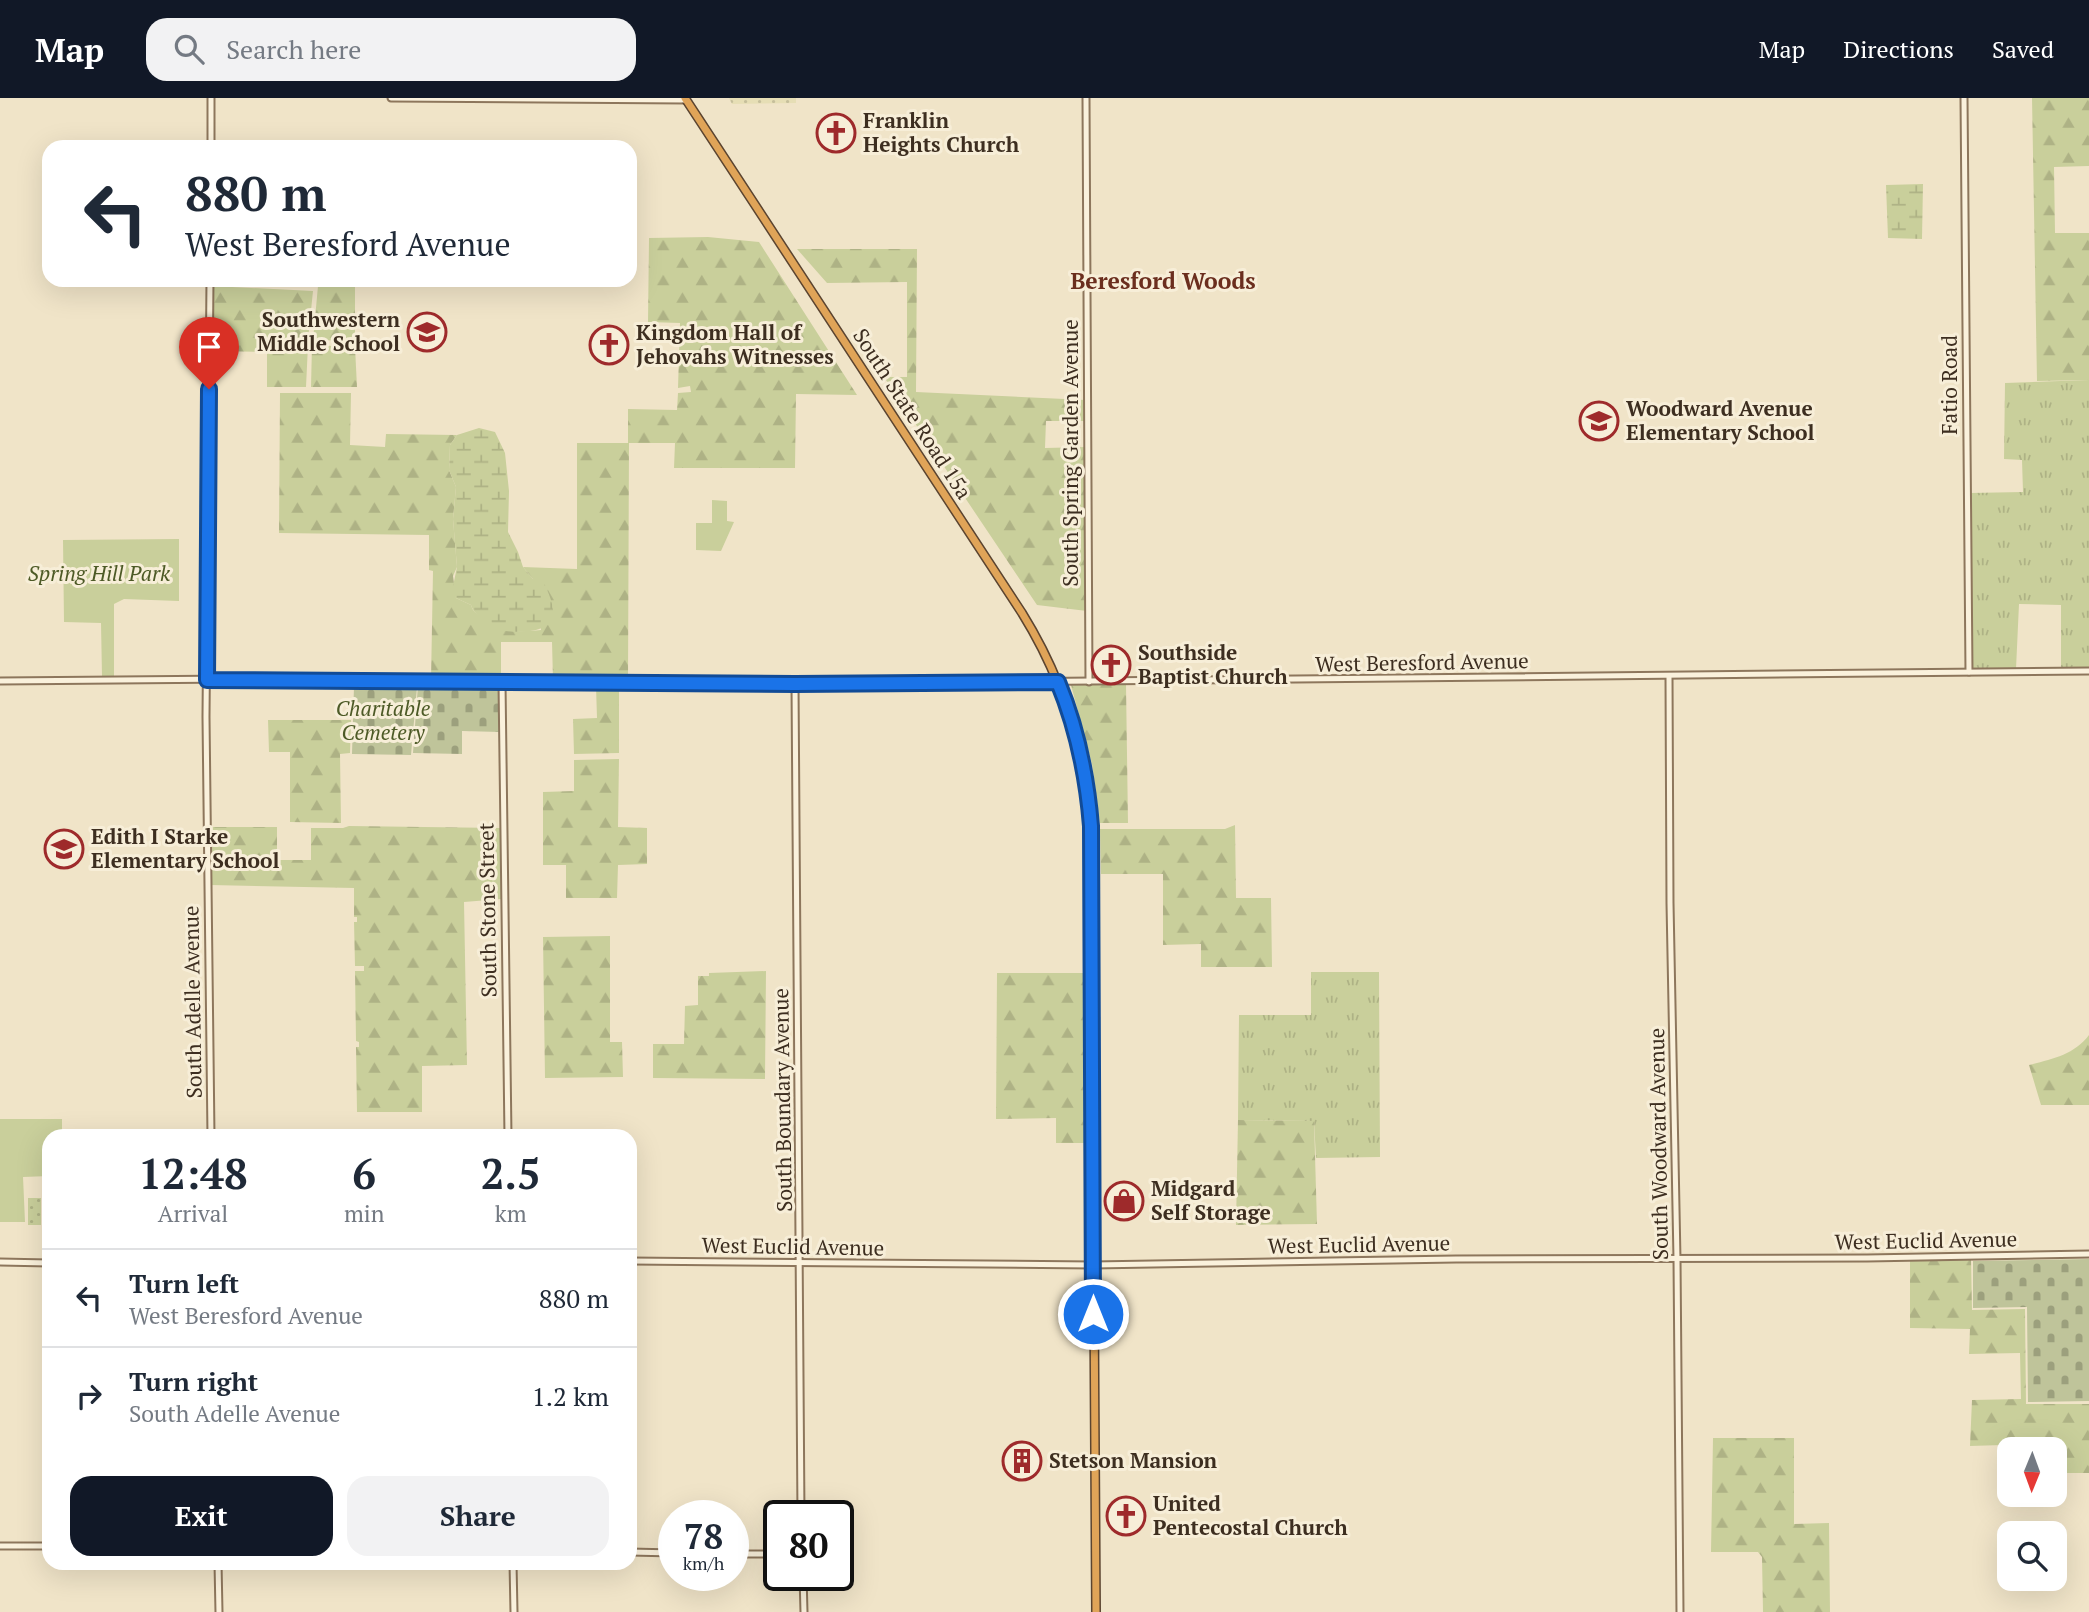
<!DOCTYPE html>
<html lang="en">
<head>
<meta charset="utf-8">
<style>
  :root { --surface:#fff; --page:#f2f2f3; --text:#1f2937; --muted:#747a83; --line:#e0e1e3; --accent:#111827 }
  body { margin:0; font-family:"PT Serif",serif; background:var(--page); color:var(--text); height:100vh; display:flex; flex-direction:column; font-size:26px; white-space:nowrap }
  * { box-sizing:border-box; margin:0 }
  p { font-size:23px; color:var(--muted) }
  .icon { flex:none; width:38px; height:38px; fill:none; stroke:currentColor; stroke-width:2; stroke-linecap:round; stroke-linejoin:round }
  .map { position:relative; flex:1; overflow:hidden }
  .panel { position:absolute; left:42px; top:1031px; width:595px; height:441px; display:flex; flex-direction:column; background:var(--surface); border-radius:21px; box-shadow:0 7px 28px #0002 }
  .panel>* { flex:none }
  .top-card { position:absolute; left:42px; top:42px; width:595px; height:147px; border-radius:21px; box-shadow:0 7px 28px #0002; background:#fff; color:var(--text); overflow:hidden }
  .needle { width:46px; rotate:181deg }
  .buttons { position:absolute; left:1997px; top:1339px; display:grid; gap:14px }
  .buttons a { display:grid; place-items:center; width:70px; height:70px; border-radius:14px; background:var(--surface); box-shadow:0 7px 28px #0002; font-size:35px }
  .speed { position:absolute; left:658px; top:1402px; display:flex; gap:14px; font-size:35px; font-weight:700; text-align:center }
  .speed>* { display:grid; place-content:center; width:91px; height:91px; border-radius:50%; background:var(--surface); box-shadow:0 7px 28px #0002; line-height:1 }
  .speed small { font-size:18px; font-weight:400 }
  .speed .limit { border:4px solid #111; border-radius:10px; background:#fff; color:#111 }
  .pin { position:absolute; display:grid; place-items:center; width:60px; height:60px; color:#fff; margin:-72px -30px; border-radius:50% 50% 50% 0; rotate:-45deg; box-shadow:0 0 7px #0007 }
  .pin .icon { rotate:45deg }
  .me { position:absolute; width:77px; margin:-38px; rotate:0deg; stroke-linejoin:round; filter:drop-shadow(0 0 5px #0008) }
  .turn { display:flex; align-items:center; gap:24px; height:147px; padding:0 28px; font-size:32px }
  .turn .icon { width:91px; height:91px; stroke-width:2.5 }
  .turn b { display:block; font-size:49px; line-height:60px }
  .eta { display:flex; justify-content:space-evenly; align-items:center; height:119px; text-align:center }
  .eta b { font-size:42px; font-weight:800; line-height:49px }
  .button { display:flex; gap:14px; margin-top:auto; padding:14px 28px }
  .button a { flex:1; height:80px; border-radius:21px; background:var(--accent); color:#fff; font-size:28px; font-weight:800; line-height:80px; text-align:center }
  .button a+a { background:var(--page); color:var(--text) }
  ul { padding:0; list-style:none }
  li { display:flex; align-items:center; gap:21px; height:98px; padding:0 28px; border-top:2px solid var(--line) }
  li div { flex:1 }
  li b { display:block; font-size:26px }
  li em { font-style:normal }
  header { display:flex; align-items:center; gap:42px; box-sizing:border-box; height:98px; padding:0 35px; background:var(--accent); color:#fff }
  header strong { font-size:33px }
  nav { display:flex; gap:38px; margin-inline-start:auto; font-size:24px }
  .search { width:490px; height:63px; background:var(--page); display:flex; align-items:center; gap:18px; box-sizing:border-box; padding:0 24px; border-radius:21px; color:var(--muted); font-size:26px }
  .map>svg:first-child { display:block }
</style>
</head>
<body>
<header>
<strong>Map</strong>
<div class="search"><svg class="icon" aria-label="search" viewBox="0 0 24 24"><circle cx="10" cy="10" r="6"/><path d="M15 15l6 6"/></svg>Search here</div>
<nav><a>Map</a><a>Directions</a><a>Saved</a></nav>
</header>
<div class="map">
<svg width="2089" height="1514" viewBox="0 0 2089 1514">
  <defs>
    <pattern id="farmland-dots" width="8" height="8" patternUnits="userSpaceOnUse" patternTransform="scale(1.75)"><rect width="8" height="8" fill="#e6deb5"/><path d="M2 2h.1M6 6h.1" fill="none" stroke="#c6bf9b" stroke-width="1.8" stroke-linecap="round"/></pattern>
    <pattern id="grass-tufts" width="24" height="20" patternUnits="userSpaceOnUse" patternTransform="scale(1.75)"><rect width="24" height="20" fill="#c9cf9b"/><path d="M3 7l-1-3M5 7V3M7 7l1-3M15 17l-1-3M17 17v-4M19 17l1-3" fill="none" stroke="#aeb285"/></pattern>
    <pattern id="forest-firs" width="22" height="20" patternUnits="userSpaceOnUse" patternTransform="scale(1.75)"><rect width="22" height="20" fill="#c9cf9b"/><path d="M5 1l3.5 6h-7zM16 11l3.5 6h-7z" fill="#aeb285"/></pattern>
    <pattern id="wetland-marsh" width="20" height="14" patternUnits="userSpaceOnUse" patternTransform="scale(1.75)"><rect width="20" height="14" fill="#c9cf9b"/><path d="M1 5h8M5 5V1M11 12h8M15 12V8" fill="none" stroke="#aeb285"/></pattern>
    <pattern id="cemetery-stones" width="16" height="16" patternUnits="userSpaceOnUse" patternTransform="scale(1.75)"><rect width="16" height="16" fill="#bfc49a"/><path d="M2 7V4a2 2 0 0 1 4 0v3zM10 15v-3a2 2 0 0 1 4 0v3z" fill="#9ca07d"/></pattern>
    <pattern id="garden-dots" width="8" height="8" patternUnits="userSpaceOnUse" patternTransform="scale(1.75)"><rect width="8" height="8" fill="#c9cf9b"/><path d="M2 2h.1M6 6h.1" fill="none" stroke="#aeb285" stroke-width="1.8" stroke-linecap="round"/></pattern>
  </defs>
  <rect width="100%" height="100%" fill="#f0e4c8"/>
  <!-- farmland -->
  <path fill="url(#farmland-dots)" d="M729 0H796V5L732 6Z"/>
  <!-- grass -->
  <g fill="url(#grass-tufts)">
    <path d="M2089 282V570H2061V507L2019 506 2016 571H1972L1970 395 2023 394 2022 362 2004 361 2005 285Z"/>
    <path d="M1311 874H1379L1380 1059 1316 1060 1314 1023 1238 1022 1239 917H1311Z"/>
  </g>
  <!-- forest -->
  <g fill="url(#forest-firs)">
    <path d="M2032 0H2089V68L2054 69 2055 135H2089V282L2037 283Z"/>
    <path d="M708 139 759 144 857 297 796 296 795 370H674L675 345H629L628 583 553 582 552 544H501V582H431L433 473 429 472V437L279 435 280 295H351L350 347 385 349 386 336 457 337 450 347 449 372 456 389 453 421 457 469 453 478 456 500 471 507C473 514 476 515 482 520 500 535 517 534 541 532L533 481 523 469 577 471V345H628V311L677 312 678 295 691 294 690 288 678 290 680 225 648 224 649 140Z"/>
    <path d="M797 151H917L916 294 1086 302V323H1046L1045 350 1086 349 1087 513 1037 507 884 279H907V184L827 185Z"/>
    <path d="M279 182H355V243L313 242 318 188 279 186Z"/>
    <path d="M213 188 313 193 308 242H272V247H308L306 289H267V254L212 253Z"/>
    <path d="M312 247 355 249 357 289H311Z"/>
    <path d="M1071 587H1126L1128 725H1100L1092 666Z"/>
    <path d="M596 588H619V655L574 656 573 621 597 620Z"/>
    <path d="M351 622 350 655 340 656 341 725 290 724V654H269L268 622Z"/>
    <path d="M619 661 618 729 647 730V766L618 767 617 800H566V767H543V694L574 693V662Z"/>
    <path d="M1235 727 1236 800H1271L1272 869H1201V846L1163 847V776H1101L1100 731H1225Z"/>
    <path d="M349 728 500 730 501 801 464 804 467 967 422 968V1014H357L356 949H359V944L356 943 355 873H364V868H355L354 824H357V819H354V790L210 787V729H277V762H311V730H343Z"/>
    <path d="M610 838V944H622L623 979 545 980 543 839Z"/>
    <path d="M766 873 765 981 653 980V946H684L685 908 698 907V878H709V875Z"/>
    <path d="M997 875H1083L1084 1045H1056V1020L996 1021Z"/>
    <path d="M2089 937V1007H2041L2029 967C2052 961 2074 957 2089 937Z"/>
    <path d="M1238 1022 1314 1023 1317 1126 1236 1127Z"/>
    <path d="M1971 1161 1972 1212 2025 1211 2026 1306H2089V1375H2055L2054 1351H2009V1375L2004 1376 2002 1347 1970 1348 1972 1302 2021 1301 2020 1255 1969 1256 1970 1231 1910 1230V1162Z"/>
    <path d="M1713 1340H1794V1426L1829 1425 1830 1514H1763L1762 1459 1758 1454H1711Z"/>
  </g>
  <!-- wetland -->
  <g fill="url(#wetland-marsh)">
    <path d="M1923 86 1922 141 1888 140 1886 87Z"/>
    <path d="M479 330 495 334 505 355 509 393 508 434 518 454 523 469 533 481 545 487C549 496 554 507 553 518 550 537 508 536 494 530 486 526 473 515 471 507L456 500 452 493 457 469 453 421 456 389 449 372 450 347 457 337Z"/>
  </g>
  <!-- cemetery -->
  <g fill="url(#cemetery-stones)">
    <path d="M418 587 499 588 500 634 462 633V656L413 655Z"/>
    <path d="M354 588 417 589 411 657 352 656Z"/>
    <path d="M2089 1161V1303L2028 1304 2027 1209 1973 1210V1163Z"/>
  </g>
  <!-- park -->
  <g fill="#c9cf9b">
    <path d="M712 402 727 403V423L734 424 721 453 696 452V425H712Z"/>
    <path d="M179 441V503L124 501 114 506V579L102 578 101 525 64 524 63 442Z"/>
    <path d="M0 1021H62V1038H49V1078L23 1079 25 1124H0Z"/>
  </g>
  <!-- garden -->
  <rect fill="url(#garden-dots)" x="28" y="1100" width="13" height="27"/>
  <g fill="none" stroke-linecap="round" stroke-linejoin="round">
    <defs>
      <g id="minor">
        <path d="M391 0 686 2"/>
        <path d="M1086 0 1089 584"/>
        <path d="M1964 0 1969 574"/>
        <path d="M211 49V0"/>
        <path d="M210 182 206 619 211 1038"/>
        <path d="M1669 578 1670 805 1677 1161 1680 1514"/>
        <path d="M0 583 234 581 795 586 2089 573"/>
        <path d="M502 585 508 1038"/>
        <path d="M795 586 801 1418"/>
        <path d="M630 1163 1093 1167 1456 1161 1867 1160 2089 1156"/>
        <path d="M0 1164 49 1165"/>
        <path d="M0 1448H49"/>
        <path d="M630 1454 674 1455"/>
        <path d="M733 1456H779"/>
        <path d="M218 1465 219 1514"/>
        <path d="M513 1465 514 1514"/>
        <path d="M803 1477 804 1514"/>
      </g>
      <path id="highway" d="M685 0 1022 515C1063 581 1085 651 1091 728L1096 1514"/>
    </defs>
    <!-- minor casing -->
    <use href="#minor" stroke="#8d765c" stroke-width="9"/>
    <!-- highway casing -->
    <use href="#highway" stroke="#5b4430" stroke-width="10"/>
    <!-- minor -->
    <use href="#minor" stroke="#faf1dc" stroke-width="5"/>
    <!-- highway -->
    <use href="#highway" stroke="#e0a458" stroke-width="7"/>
  </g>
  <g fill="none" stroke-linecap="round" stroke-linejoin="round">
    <defs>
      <path id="route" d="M209 291 207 582 795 586 1058 584C1077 630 1087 678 1091 728L1093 1216"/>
    </defs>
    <!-- route casing -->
    <use href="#route" stroke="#114b97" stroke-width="18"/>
    <!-- route -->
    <use href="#route" stroke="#1a73e8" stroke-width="12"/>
  </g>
  <!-- icons -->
  <defs>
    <symbol id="church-ring" viewBox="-11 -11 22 22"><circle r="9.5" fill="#f7eed8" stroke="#9e2a2b" stroke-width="1.5"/><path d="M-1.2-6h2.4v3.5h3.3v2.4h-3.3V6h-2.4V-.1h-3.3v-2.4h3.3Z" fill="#9e2a2b"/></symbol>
    <symbol id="school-ring" viewBox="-11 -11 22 22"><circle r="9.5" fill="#f7eed8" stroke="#9e2a2b" stroke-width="1.5"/><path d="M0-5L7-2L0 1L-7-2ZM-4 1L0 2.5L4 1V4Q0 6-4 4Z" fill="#9e2a2b"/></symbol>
    <symbol id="shop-ring" viewBox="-11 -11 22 22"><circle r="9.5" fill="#f7eed8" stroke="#9e2a2b" stroke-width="1.5"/><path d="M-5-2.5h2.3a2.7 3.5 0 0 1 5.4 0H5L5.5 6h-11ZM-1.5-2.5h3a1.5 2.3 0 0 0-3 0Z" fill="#9e2a2b"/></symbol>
    <symbol id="building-ring" viewBox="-11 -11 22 22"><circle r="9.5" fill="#f7eed8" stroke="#9e2a2b" stroke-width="1.5"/><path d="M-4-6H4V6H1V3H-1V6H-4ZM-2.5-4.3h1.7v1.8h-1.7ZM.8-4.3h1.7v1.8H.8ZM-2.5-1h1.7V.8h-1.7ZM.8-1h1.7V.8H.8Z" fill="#9e2a2b"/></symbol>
  </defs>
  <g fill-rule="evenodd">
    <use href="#church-ring" x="814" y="13" width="44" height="44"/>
    <use href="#school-ring" x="405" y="212" width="44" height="44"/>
    <use href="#church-ring" x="587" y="225" width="44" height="44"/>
    <use href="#school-ring" x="1577" y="301" width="44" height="44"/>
    <use href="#church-ring" x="1089" y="545" width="44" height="44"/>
    <use href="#school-ring" x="42" y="729" width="44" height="44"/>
    <use href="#shop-ring" x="1102" y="1081" width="44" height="44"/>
    <use href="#building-ring" x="1000" y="1341" width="44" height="44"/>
    <use href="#church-ring" x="1104" y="1396" width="44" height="44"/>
  </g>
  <g text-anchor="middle" stroke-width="6" stroke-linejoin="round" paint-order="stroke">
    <!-- poi labels -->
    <g font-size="21" font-weight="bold" fill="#3d2e20" stroke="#f7eed8" text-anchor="start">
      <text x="863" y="30">Franklin<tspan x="863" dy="24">Heights Church</tspan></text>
      <text x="400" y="229" text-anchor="end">Southwestern<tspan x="400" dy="24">Middle School</tspan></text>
      <text x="636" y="242">Kingdom Hall of<tspan x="636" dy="24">Jehovahs Witnesses</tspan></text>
      <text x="1626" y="318">Woodward Avenue<tspan x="1626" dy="24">Elementary School</tspan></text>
      <text x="1138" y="562">Southside<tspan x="1138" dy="24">Baptist Church</tspan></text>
      <text x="91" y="746">Edith I Starke<tspan x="91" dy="24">Elementary School</tspan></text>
      <text x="1151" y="1098">Midgard<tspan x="1151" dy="24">Self Storage</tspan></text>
      <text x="1049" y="1370">Stetson Mansion</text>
      <text x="1153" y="1413">United<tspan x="1153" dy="24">Pentecostal Church</tspan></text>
    </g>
    <!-- street labels -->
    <g font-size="21" fill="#3d2e20" stroke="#f7eed8">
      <text transform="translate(1950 287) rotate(-90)" y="7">Fatio Road</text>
      <text transform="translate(912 316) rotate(57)" y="7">South State Road 15a</text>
      <text transform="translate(1071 355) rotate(-90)" y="7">South Spring Garden Avenue</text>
      <text transform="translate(1422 565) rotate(-1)" y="7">West Beresford Avenue</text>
      <text transform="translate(488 812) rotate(-91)" y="7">South Stone Street</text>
      <text transform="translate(193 904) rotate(-91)" y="7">South Adelle Avenue</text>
      <text transform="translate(783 1002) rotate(-91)" y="7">South Boundary Avenue</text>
      <text transform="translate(1659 1046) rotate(-91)" y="7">South Woodward Avenue</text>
      <text transform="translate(1926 1143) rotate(-1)" y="7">West Euclid Avenue</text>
      <text transform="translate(1359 1147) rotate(-1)" y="7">West Euclid Avenue</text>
      <text transform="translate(793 1149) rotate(1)" y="7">West Euclid Avenue</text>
    </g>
    <!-- park labels -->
    <g font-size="21" font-style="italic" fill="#4d5a26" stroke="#f7eed8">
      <text x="99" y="483">Spring Hill Park</text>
      <text x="383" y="618">Charitable<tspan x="383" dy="24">Cemetery</tspan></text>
    </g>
    <!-- neighbourhood labels -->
    <g font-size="23" font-weight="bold" fill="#6b2e1e" stroke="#f7eed8">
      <text x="1163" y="191">Beresford Woods</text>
    </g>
  </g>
</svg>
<div class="buttons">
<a><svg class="needle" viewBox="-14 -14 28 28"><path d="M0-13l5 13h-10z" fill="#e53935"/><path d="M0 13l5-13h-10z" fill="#747a83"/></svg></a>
<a><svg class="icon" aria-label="search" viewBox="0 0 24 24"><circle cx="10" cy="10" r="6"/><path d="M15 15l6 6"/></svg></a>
</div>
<div class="speed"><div>78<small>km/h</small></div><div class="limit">80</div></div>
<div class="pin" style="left:209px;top:291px;background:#d93025"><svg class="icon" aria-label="arrive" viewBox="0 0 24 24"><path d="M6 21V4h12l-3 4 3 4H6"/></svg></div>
<svg class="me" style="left:1093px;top:1216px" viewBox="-20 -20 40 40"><circle r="17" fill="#1a73e8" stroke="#fff" stroke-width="3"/><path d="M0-11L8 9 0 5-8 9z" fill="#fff"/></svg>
<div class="top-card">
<div class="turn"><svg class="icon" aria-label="left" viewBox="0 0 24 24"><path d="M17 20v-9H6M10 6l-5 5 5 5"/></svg><div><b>880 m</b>West Beresford Avenue</div></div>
</div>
<section class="panel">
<div class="eta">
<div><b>12:48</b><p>Arrival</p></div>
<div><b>6</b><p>min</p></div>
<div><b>2.5</b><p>km</p></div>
</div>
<ul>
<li><svg class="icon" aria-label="left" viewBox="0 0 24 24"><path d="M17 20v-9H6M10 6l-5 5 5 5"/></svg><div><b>Turn left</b><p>West Beresford Avenue</p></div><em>880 m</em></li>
<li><svg class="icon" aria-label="right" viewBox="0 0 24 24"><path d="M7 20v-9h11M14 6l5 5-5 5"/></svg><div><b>Turn right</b><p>South Adelle Avenue</p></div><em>1.2 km</em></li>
</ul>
<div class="button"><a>Exit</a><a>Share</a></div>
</section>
</div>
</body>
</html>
